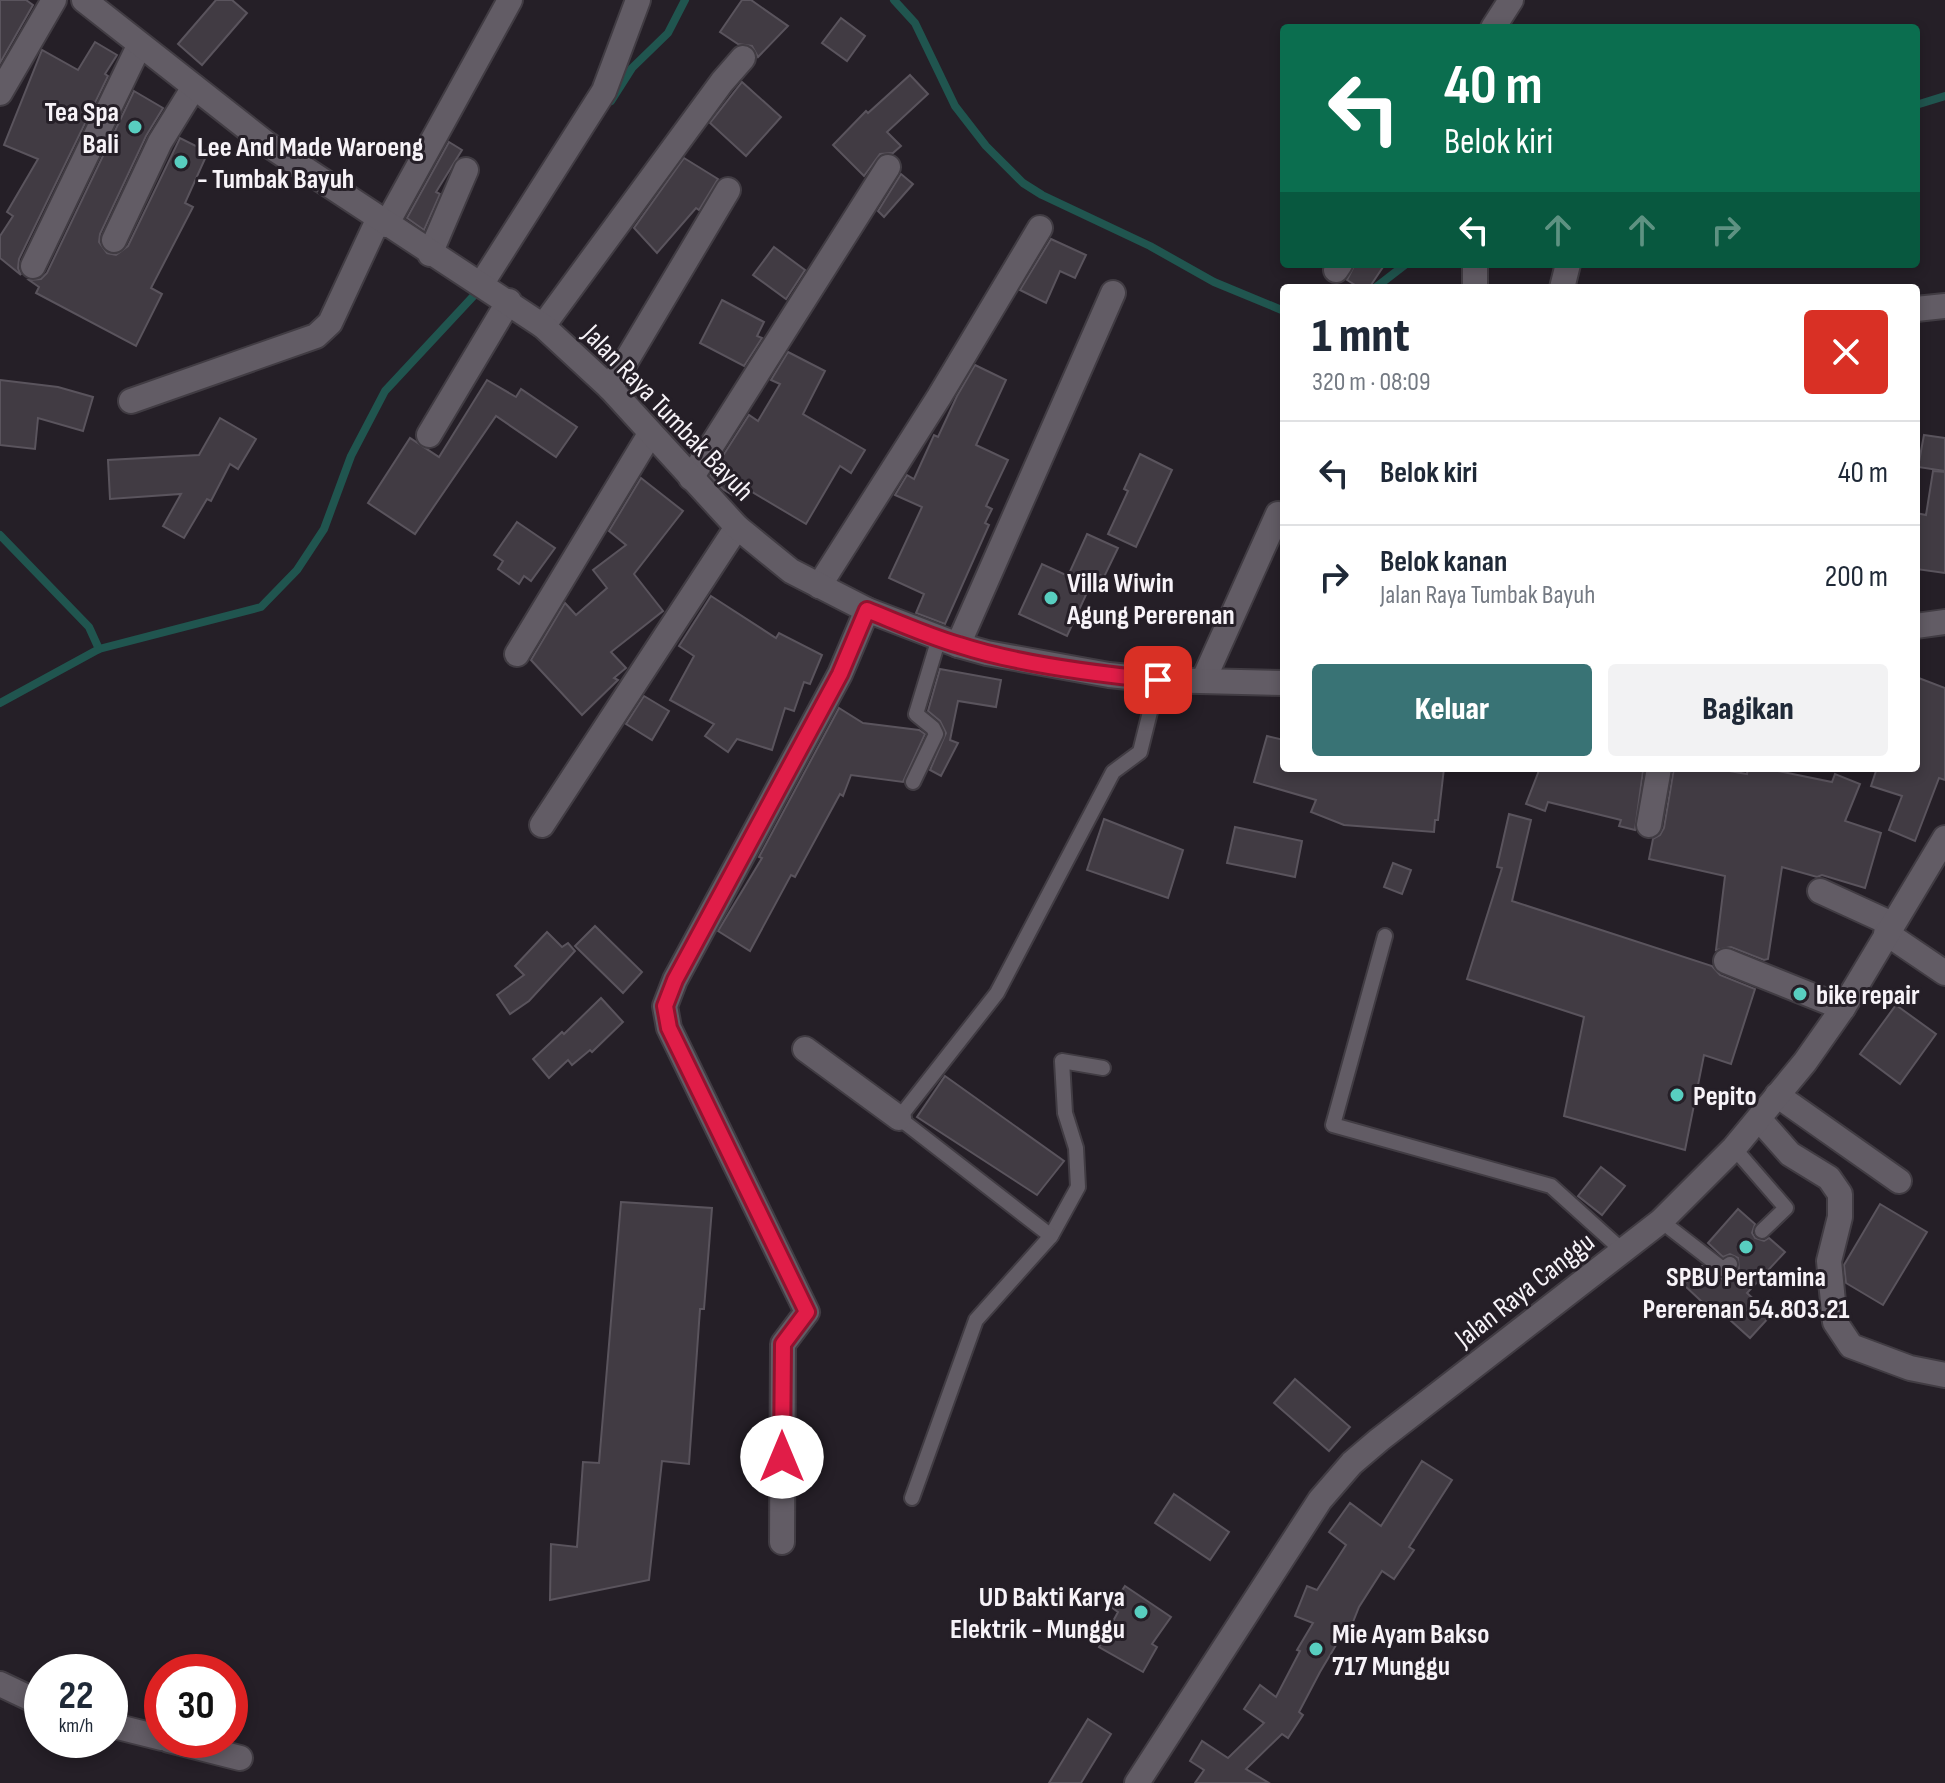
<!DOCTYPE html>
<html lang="id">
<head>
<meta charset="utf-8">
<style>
  :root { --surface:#fff; --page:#f2f2f3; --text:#1f2937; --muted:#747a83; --line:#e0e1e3; --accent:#397375 }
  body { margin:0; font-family:"Sofia Sans Condensed",sans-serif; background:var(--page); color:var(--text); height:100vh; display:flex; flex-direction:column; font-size:30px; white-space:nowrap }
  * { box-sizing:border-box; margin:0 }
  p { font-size:26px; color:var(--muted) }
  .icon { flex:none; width:44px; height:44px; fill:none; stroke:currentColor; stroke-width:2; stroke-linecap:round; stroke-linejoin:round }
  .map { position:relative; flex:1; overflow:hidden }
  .details { position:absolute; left:1280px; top:284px; width:640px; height:488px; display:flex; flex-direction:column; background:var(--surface); border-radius:8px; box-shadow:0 4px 12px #0003 }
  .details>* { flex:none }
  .banner { position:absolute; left:1280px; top:24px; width:640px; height:244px; border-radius:8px; box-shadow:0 4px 12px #0003; background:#0b6e4f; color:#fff; overflow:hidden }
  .speed { position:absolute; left:24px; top:1654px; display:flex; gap:16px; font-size:40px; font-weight:700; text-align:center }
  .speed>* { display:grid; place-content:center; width:104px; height:104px; border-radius:50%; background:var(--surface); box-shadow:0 4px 12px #0003; line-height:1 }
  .speed small { font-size:20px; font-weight:400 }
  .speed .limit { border:12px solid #d22; background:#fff; color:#111 }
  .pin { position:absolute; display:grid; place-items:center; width:68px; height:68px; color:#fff; margin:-34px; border-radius:16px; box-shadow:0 4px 12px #0006 }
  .me { position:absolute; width:88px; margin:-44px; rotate:0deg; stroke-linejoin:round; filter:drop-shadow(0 0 6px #0008) }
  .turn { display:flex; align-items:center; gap:28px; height:168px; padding:0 32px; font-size:36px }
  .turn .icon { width:104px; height:104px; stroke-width:2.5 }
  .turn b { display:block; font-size:56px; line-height:68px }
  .lanes { display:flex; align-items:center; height:76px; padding:0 32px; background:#0003; justify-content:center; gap:40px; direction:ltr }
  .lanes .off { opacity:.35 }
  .round { display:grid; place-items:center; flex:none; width:84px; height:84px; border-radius:8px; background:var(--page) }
  .headline { display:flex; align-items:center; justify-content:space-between; height:136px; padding:0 32px }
  h1 { font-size:48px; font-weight:800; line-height:60px }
  .action { display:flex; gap:16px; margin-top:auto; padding:16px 32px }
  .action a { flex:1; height:92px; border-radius:8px; background:var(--accent); color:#fff; font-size:32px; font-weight:800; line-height:92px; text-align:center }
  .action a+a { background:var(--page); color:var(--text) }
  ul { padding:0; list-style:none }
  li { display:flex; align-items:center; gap:24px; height:104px; padding:0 32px; border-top:2px solid var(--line) }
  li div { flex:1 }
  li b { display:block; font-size:30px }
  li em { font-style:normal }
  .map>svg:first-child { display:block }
</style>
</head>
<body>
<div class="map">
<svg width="1945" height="1783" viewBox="0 0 1945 1783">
  <rect width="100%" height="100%" fill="#251f27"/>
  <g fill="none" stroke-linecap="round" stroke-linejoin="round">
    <!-- stream -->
    <g stroke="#20554f" stroke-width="8">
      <path d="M894 0 915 23 955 106 986 146 1023 183 1042 195 1150 246 1214 282 1284 311"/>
      <path d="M611 101 632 68 668 33 685 0"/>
      <path d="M1916 105 1945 96"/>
      <path d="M1375 288 1406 264"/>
      <path d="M0 535 89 627 99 649"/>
      <path d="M0 703 99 649 261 607 297 570 324 529 351 456 385 391 480 289"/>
    </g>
  </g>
  <!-- building -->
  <g fill="#413b43" stroke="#5a545d" stroke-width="2">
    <path d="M0 0H26L33 5 0 63Z"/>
    <path d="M216 0H232L247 13 202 65 178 44Z"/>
    <path d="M742 0H751L788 26 758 57 752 46 738 44 720 32Z"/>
    <path d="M841 18 865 36 847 61 822 43Z"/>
    <path d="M95 42 117 55 105 74 108 76 19 259 18 268 21 275 0 258V236L13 216 7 212 38 159 4 145 42 50 78 70Z"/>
    <path d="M910 75 928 94 887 132 901 146 893 153 880 154 864 176 833 145 866 111 868 113Z"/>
    <path d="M742 82 781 117 746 156 710 123Z"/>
    <path d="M134 91 163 108 146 136 100 234 99 242 107 253 116 255 128 246 180 138 208 152 185 203 193 207 151 288 162 294 136 346 36 293 39 287 29 280 41 279 47 273Z"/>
    <path d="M449 142 462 150 436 192 440 194 424 230 407 218Z"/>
    <path d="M684 158 718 179 699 210 696 208 657 253 634 228Z"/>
    <path d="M901 174 913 184 884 217 878 211Z"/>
    <path d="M1051 239 1086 255 1075 278 1060 271 1046 303 1020 290Z"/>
    <path d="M774 247 805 270 786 299 753 275Z"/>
    <path d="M1355 264H1385L1369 288H1360L1347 280Z"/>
    <path d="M722 300 764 322 757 336 762 338 744 366 700 343Z"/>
    <path d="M788 352 825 371 803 414 865 450 851 473 840 466 806 524 742 486 736 497 724 490 710 476 749 415 758 421 780 384 771 380Z"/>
    <path d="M975 365 1006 380 976 445 1008 460 986 506 992 509 985 523 989 525 945 624 916 613 924 594 889 578 922 507 895 495 907 475 914 479 934 435 938 437 957 396Z"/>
    <path d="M0 380 58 387 93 397 83 431 38 418 35 449 0 445Z"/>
    <path d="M487 380 516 397 521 389 577 427 556 457 496 416 415 534 368 503 410 438 439 457Z"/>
    <path d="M220 418 256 439 238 469 230 464 211 501 207 499 184 538 163 526 181 494 110 499 108 460 199 455Z"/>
    <path d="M1924 435 1945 438V471L1918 467Z"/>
    <path d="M1140 454 1172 470 1136 547 1108 534 1128 491 1124 489Z"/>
    <path d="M1933 471 1945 472V573L1916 569V513L1926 515Z"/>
    <path d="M641 478 683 511 634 574 663 611 611 652 626 668 614 678 618 680 582 715 531 660 565 603 576 615 607 588 593 570 626 545 609 531Z"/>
    <path d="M517 522 555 548 531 581 524 576 519 584 498 569 503 561 494 555Z"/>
    <path d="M1087 534 1118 548 1104 577 1096 573 1067 636 1019 614 1042 564 1068 576Z"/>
    <path d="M711 596 776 638 779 633 822 655 810 684 804 682 794 711 785 708 772 750 737 739 728 752 705 736 714 724 670 700 694 656 679 646Z"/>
    <path d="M940 669 1001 680 996 707 958 701 950 740 958 743 941 776 930 770 946 733 940 721 928 711Z"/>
    <path d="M1916 677 1945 688V780L1939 778 1915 841 1889 830 1902 796 1871 786 1877 768H1916Z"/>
    <path d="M644 696 669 711 652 740 626 724Z"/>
    <path d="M839 708 863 723 919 730 925 734 903 782 851 775 843 796 840 794 795 877 791 875 750 951 718 931 762 858 759 857Z"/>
    <path d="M1267 736 1284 740V768H1444L1438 820H1435L1434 832 1344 825 1311 812 1316 800 1254 782Z"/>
    <path d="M1540 768H1629L1643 771 1635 830 1619 826 1621 820 1548 802 1545 811 1526 804Z"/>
    <path d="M1674 768H1712L1747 774 1748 768H1778V771L1832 782 1835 774 1860 784 1845 821 1881 833 1865 888 1822 875 1817 877 1782 867 1768 959 1764 960 1731 947 1716 950 1725 876 1649 859 1653 839 1660 835 1664 828Z"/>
    <path d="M1509 814 1531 820 1512 901 1712 966 1720 975 1755 989 1731 1064 1704 1055 1685 1150 1564 1116 1584 1017 1467 979 1502 868 1497 867Z"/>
    <path d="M1104 819 1183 850 1168 898 1087 870Z"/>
    <path d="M1235 827 1302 841 1295 877 1227 863Z"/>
    <path d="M1393 863 1411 870 1402 894 1384 887Z"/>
    <path d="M595 926 642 972 623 993 575 946Z"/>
    <path d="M547 932 562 947 568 943 575 951 529 1001 510 1014 497 995 524 975 515 966Z"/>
    <path d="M601 998 623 1022 592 1052 590 1050 572 1065 568 1060 549 1078 533 1059 562 1032 564 1034Z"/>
    <path d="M1896 1005 1936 1034 1900 1084 1860 1054Z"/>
    <path d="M945 1076 1064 1161 1037 1195 917 1117Z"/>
    <path d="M1601 1167 1625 1186 1602 1215 1578 1196Z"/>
    <path d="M621 1202 712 1208 704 1309H700L689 1464 662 1461 649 1580 550 1600 551 1544 577 1547 583 1462 599 1463Z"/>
    <path d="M1880 1204 1927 1232 1883 1305 1846 1283 1844 1265Z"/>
    <path d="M1738 1209 1755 1224 1752 1233 1755 1238 1764 1241 1769 1238 1785 1252 1747 1293 1771 1315 1750 1338 1719 1310 1715 1314 1684 1285 1702 1266 1722 1279 1729 1277 1739 1269 1738 1258 1730 1254 1723 1257 1708 1243Z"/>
    <path d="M1295 1379 1350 1427 1329 1451 1274 1403Z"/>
    <path d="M1422 1461 1452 1480 1409 1547 1414 1550 1394 1579 1382 1571 1359 1607 1347 1637 1342 1635 1320 1672 1299 1712 1303 1715 1288 1738 1282 1734 1246 1769 1269 1783H1195L1204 1770 1190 1761 1202 1741 1228 1758 1264 1723 1244 1709 1260 1685 1276 1697 1300 1651 1297 1650 1313 1623 1295 1616 1307 1586 1317 1590 1346 1545 1329 1532 1350 1503 1381 1526Z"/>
    <path d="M1174 1494 1229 1532 1210 1560 1155 1523Z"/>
    <path d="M1125 1586 1171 1617 1152 1644 1157 1647 1143 1672 1099 1647 1118 1612 1111 1607Z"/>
    <path d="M1088 1719 1111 1734 1081 1783H1049Z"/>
  </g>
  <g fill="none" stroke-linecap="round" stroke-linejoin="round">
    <defs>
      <g id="lane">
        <path d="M913 782 936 734 933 728 916 714 939 638"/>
        <path d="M1385 936 1333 1125 1551 1186 1623 1251"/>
        <path d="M1734 1148 1786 1208 1762 1231"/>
        <path d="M1661 1221 1723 1269 1730 1264"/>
        <path d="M1051 1236 1078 1187 1076 1148 1065 1113 1062 1061 1103 1068"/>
        <path d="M912 1498 976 1320 1051 1236 899 1118 997 993 1113 772 1140 752 1158 680"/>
      </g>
      <g id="street">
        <path d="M1493 28 1511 0"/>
        <path d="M0 93 54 0"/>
        <path d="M386 225 510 0"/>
        <path d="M114 240 160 142 194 87"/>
        <path d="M430 254 466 170"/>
        <path d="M1475 264V288"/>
        <path d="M33 266 139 46"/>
        <path d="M1336 270 1340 264"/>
        <path d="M482 283 604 91 638 0"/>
        <path d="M1562 288 1568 264"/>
        <path d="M1916 309 1945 306"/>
        <path d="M543 326 722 82 743 58"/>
        <path d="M610 388 728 190"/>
        <path d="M131 401 316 336 330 323 378 220"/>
        <path d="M429 435 509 301"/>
        <path d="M691 478 888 167"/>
        <path d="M819 586 939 397 1040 228"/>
        <path d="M958 645 1113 293"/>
        <path d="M517 654 650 434"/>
        <path d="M1203 681 1278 514"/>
        <path d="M542 825 737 527"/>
        <path d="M1649 825 1659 768"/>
        <path d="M1820 891 1892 924"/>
        <path d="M1886 933 1945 973"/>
        <path d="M1726 961 1843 1008"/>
        <path d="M805 1049 899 1118"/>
        <path d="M1777 1095 1899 1181"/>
        <path d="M1759 1119 1790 1154 1829 1178 1840 1194V1217L1829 1261 1835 1322 1851 1346 1910 1368 1945 1375"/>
        <path d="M782 1542 783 1344 807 1312 669 1028 665 1006 675 980 840 674 867 610"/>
        <path d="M0 1684 42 1704"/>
        <path d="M110 1725 162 1738"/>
        <path d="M169 1740 240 1758"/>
      </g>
      <g id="secondary">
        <path d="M84 0 267 144 543 326 610 388 737 527 791 571 867 610 958 645 987 653 1109 675 1158 680 1284 683"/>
        <path d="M1916 626 1945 622"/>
        <path d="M1137 1783 1320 1500 1352 1463 1379 1440 1661 1221 1734 1148 1805 1062 1843 1008 1945 838"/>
      </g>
    </defs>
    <!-- lane casing -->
    <use href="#lane" stroke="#413c43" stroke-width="18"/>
    <!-- street casing -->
    <use href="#street" stroke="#413c43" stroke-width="28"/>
    <!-- secondary casing -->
    <use href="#secondary" stroke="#413c43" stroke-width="28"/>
    <!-- lane -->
    <use href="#lane" stroke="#625c65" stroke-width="14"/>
    <!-- street -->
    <use href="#street" stroke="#625c65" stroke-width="24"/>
    <!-- secondary -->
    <use href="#secondary" stroke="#625c65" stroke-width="24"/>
  </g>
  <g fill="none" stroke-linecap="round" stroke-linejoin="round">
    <defs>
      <path id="route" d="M782 1457 783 1344 807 1312 669 1028 665 1006 675 980 840 674 867 610C897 622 928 636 959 645 1017 664 1096 674 1158 680"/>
    </defs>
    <!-- route casing -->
    <use href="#route" stroke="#92132f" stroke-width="20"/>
    <!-- route -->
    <use href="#route" stroke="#e11d48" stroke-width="14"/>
  </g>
  <!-- markers -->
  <g fill="#58cec0" stroke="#251f27" stroke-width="3">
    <circle cx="135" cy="127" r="8"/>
    <circle cx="181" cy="162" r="8"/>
    <circle cx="1051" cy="598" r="8"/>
    <circle cx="1800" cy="994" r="8"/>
    <circle cx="1677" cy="1095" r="8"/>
    <circle cx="1746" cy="1247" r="8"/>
    <circle cx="1141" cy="1612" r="8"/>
    <circle cx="1316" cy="1649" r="8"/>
  </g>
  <g text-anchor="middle" stroke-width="6" stroke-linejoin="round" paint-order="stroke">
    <!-- poi labels -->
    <g font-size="28" font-weight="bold" fill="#f7f3f8" stroke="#251f27" text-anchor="start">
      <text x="119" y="121" text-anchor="end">Tea Spa<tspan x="119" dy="32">Bali</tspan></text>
      <text x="197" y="156">Lee And Made Waroeng<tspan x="197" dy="32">- Tumbak Bayuh</tspan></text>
      <text x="1067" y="592">Villa Wiwin<tspan x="1067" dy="32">Agung Pererenan</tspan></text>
      <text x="1816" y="1004">bike repair</text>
      <text x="1693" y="1105">Pepito</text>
      <text x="1746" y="1286" text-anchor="middle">SPBU Pertamina<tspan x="1746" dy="32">Pererenan 54.803.21</tspan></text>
      <text x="1125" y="1606" text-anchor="end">UD Bakti Karya<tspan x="1125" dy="32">Elektrik - Munggu</tspan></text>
      <text x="1332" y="1643">Mie Ayam Bakso<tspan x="1332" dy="32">717 Munggu</tspan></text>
    </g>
    <!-- street labels -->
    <g font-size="28" fill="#f7f3f8" stroke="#251f27">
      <text transform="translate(669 412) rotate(46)" y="10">Jalan Raya Tumbak Bayuh</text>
      <text transform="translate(1524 1289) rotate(-38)" y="10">Jalan Raya Canggu</text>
    </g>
  </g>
</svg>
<div class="speed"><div>22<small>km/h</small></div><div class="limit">30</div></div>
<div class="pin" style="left:1158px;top:680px;background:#d93025"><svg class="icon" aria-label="arrive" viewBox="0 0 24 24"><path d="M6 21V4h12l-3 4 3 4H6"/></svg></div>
<svg class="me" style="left:782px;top:1457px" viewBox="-20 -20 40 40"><circle r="19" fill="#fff"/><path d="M0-13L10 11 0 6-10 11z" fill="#e11d48"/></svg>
<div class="banner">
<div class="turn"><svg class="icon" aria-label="left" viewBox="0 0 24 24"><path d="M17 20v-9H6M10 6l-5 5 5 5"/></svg><div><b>40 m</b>Belok kiri</div></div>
<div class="lanes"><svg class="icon" aria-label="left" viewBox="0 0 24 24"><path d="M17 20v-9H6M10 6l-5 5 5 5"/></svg><svg class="icon off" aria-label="ahead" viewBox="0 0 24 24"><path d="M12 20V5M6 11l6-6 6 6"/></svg><svg class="icon off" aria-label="ahead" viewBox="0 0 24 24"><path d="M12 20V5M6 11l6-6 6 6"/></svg><svg class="icon off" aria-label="right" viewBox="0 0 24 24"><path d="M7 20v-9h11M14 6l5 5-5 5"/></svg></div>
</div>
<section class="details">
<div class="headline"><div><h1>1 mnt</h1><p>320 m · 08:09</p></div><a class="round" style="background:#d93025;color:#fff"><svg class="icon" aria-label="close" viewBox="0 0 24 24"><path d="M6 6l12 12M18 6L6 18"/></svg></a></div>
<ul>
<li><svg class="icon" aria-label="left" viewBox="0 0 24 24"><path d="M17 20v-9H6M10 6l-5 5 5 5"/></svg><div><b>Belok kiri</b></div><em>40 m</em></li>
<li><svg class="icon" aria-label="right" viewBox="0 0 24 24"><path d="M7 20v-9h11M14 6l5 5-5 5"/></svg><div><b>Belok kanan</b><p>Jalan Raya Tumbak Bayuh</p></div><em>200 m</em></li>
</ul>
<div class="action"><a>Keluar</a><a>Bagikan</a></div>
</section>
</div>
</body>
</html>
